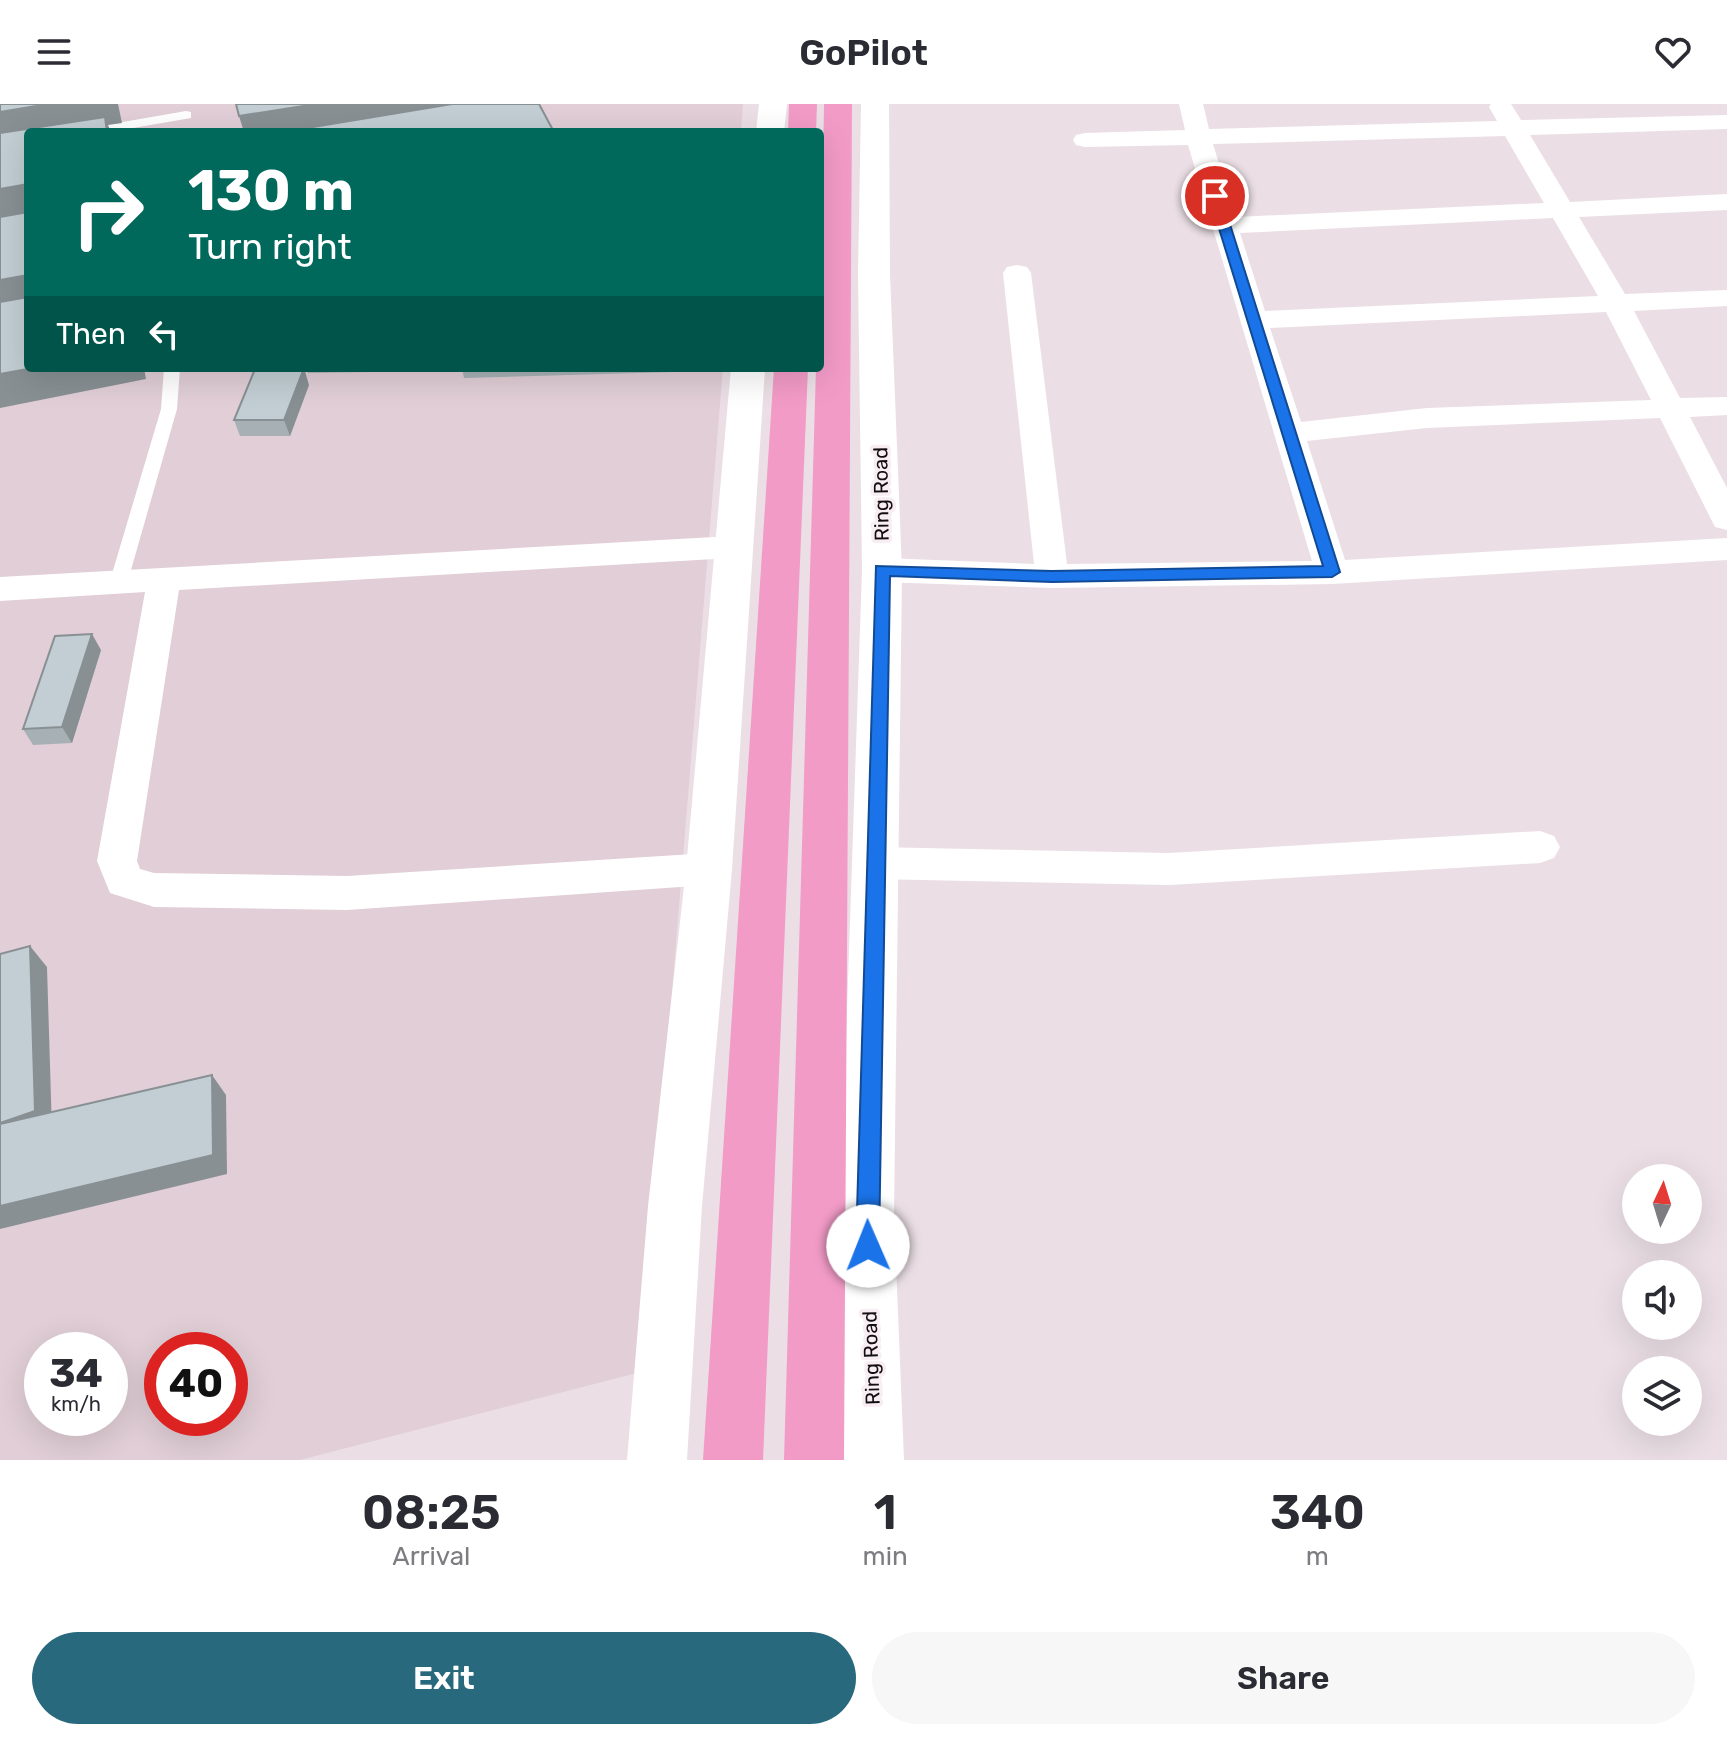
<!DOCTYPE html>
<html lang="en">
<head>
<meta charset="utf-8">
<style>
  :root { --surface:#fff; --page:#f7f7f7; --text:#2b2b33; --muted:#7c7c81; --accent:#29697d }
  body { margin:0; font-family:Rubik,sans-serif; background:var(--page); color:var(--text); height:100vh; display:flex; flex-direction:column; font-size:30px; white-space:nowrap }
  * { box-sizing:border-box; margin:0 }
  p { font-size:26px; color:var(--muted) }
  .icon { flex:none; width:44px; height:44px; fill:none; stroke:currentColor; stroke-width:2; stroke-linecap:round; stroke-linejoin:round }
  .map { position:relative; height:1356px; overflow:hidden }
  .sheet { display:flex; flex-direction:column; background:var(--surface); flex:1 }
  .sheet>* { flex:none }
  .banner { position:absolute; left:24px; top:24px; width:800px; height:244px; border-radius:8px; box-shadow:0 8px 32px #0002; background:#00695c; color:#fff; overflow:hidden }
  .needle { width:52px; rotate:4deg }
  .tools { position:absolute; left:1622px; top:1060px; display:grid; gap:16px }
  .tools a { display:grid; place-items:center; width:80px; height:80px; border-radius:50%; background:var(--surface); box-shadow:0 8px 32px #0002; font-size:40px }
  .speed { position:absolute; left:24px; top:1228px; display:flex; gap:16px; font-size:40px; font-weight:700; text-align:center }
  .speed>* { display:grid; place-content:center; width:104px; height:104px; border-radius:50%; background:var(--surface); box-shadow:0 8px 32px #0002; line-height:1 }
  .speed small { font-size:20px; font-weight:400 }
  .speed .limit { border:12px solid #d22; background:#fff; color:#111 }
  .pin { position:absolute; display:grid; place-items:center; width:68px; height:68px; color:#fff; margin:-34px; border:4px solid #fff; border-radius:50%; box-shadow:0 2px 8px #0007 }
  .me { position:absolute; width:88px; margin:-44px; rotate:359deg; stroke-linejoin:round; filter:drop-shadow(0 0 6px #0008) }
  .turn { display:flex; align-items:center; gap:28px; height:168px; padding:0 32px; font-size:36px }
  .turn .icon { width:104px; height:104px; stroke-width:2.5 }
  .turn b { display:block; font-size:56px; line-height:68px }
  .then { display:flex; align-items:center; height:76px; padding:0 32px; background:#0003; gap:16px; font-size:30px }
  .eta { display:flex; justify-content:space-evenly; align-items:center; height:136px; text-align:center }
  .eta b { font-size:48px; font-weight:600; line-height:56px }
  .action { display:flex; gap:16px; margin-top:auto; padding:16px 32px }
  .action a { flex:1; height:92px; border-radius:48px; background:var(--accent); color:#fff; font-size:32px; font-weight:600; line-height:92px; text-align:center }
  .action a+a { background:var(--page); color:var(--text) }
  header { display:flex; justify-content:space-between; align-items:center; height:104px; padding:0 32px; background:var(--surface); font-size:36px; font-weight:600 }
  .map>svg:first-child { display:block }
</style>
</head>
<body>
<header><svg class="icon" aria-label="menu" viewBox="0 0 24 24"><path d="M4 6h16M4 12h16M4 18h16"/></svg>GoPilot<svg class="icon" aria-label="heart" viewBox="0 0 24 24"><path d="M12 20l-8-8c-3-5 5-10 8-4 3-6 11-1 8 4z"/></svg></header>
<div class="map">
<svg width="1727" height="1356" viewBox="0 0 1727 1356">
  <rect width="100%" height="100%" fill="#ebdfe5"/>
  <!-- built -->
  <path fill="#e1ced6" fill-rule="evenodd" d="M0 0H743L741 28H28V264H723L641 1268 300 1356H0ZM42 1246H110V1314H42ZM162 1246H230V1314H162Z"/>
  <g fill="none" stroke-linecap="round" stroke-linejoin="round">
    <!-- lane -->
    <g fill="#fff" fill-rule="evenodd">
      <path d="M186 7 191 8V14L110 28H81L88 24Z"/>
      <path d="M164 264H180L177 305 127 480 118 486 109 480 161 305Z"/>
    </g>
    <!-- street -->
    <g fill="#fff" fill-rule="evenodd">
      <path d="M1179 0H1203L1209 25 1497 17 1489 3 1491 0H1511L1521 16 1727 11V25L1530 31 1570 98 1727 90V106L1579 113 1625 190 1727 186V202L1634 207 1680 294 1727 293V311L1690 313 1727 384V426L1715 423 1711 415 1660 314 1427 324 1307 337 1345 456 1727 434V456L1332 480 1052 484 882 478 870 474 865 466 870 458 882 454 1034 460 1003 169 1007 163 1017 161 1027 163 1031 169 1067 460 1312 457 1188 41 1085 43 1076 41 1073 36 1076 31 1085 29 1185 26ZM1505 32 1544 99 1235 113 1213 40ZM1553 114 1598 192 1265 207 1240 129ZM1606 208 1651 296 1427 304 1301 318 1270 224Z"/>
      <path d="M732 432 744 435 749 443 744 451 732 454 179 486 137 757 140 765 154 769 347 772 709 749 723 754 729 765 723 776 709 781 347 806 154 803 110 789 97 757 145 488 0 497V473Z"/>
      <path d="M1540 727 1554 732 1560 743 1554 754 1540 759 1169 781 874 775 860 770 854 759 860 748 874 743 1169 749Z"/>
    </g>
    <!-- secondary -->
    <g fill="#fff" fill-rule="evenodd">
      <path d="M759 0H787L784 28H756Z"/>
      <path d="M861 0H889L890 170 902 466 894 1111 904 1356H844L840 1111 862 466 858 170Z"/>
      <path d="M731 264H765L732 765 702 1102 687 1356H627L648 1102 686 765Z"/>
    </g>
    <!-- highway -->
    <g fill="#f29bc7" fill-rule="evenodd">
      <path d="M789 0H817L816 28H788Z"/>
      <path d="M824 0H852L844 1356H784L816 264H820Z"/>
      <path d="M774 264H808L763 1356H703Z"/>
    </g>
  </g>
  <!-- wall -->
  <g fill="#a7b1b5">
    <path d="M306 264H438L437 267 308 269Z"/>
    <path d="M462 264H709V267L464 274Z"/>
    <path d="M309 281 290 332H240L234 316Z"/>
    <path d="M101 546 72 639 33 641 23 625Z"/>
  </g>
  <!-- shaded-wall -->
  <g fill="#889094">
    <path d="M48 0H118L122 19 108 21 111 28 0 39V8Z"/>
    <path d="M316 0H505L330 28H244L239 12Z"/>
    <path d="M28 80V112L0 117V85Z"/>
    <path d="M28 171V204L0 209V176Z"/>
    <path d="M33 264H144L146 275 0 304V270Z"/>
    <path d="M304 264 309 281 290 332 284 316Z"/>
    <path d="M92 530 101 546 72 639 62 623Z"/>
    <path d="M30 842 47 863 52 1027 0 1031Z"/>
    <path d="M212 971 226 991 227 1070 0 1125V1102Z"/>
  </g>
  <!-- building -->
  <g fill="#c2ced3" stroke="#889094" stroke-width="2">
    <path d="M0 0H48L0 8Z"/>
    <path d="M236 0H316L239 12Z"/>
    <path d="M452 0H539L554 28H283Z"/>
    <path d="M105 13 107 28H28V80L0 85V29Z"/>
    <path d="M28 108V171L0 176V113Z"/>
    <path d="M28 193V264H33L0 270V198Z"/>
    <path d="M304 264 284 316H234L255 265Z"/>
    <path d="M92 530 62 623 23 625 55 532Z"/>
    <path d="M30 842 35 1007 0 1019V850Z"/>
    <path d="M212 971 213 1051 0 1102V1020Z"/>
  </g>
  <!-- route -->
  <path fill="#1a73e8" stroke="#114b97" stroke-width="2" d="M1215 88 1221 92 1340 468 1332 473 1052 478 890 472 879 1142 876 1150 868 1153 860 1150 856 1142 876 462 1052 467 1323 462 1209 92Z"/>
  <g text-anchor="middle" stroke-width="7" stroke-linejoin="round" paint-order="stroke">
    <!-- street labels -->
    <g font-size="20" fill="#120e10" stroke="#f8edf2">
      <text transform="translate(881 390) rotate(-91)" y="7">Ring Road</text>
      <text transform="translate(871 1254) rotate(-92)" y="7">Ring Road</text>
    </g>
  </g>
</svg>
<div class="tools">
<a><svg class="needle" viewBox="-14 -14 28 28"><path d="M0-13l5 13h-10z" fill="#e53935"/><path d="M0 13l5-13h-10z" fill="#7c7c81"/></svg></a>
<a><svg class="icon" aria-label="sound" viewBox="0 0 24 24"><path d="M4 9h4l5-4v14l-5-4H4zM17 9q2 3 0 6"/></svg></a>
<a><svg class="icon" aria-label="layers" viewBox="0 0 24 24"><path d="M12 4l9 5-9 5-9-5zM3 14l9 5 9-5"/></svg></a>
</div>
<div class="speed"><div>34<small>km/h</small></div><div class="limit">40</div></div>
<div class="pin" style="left:1215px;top:92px;background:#d93025"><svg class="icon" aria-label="arrive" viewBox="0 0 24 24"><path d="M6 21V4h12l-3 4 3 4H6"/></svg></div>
<svg class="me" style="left:868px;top:1142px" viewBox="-20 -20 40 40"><circle r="19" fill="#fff"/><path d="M0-13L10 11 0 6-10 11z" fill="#1a73e8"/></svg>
<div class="banner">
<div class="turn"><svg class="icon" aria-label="right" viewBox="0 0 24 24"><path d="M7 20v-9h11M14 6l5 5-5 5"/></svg><div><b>130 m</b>Turn right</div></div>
<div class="then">Then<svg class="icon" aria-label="left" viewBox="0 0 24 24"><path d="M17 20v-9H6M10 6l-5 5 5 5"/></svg></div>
</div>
</div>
<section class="sheet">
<div class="eta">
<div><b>08:25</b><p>Arrival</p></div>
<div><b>1</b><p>min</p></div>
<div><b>340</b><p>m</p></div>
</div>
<div class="action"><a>Exit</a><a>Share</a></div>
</section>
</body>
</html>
